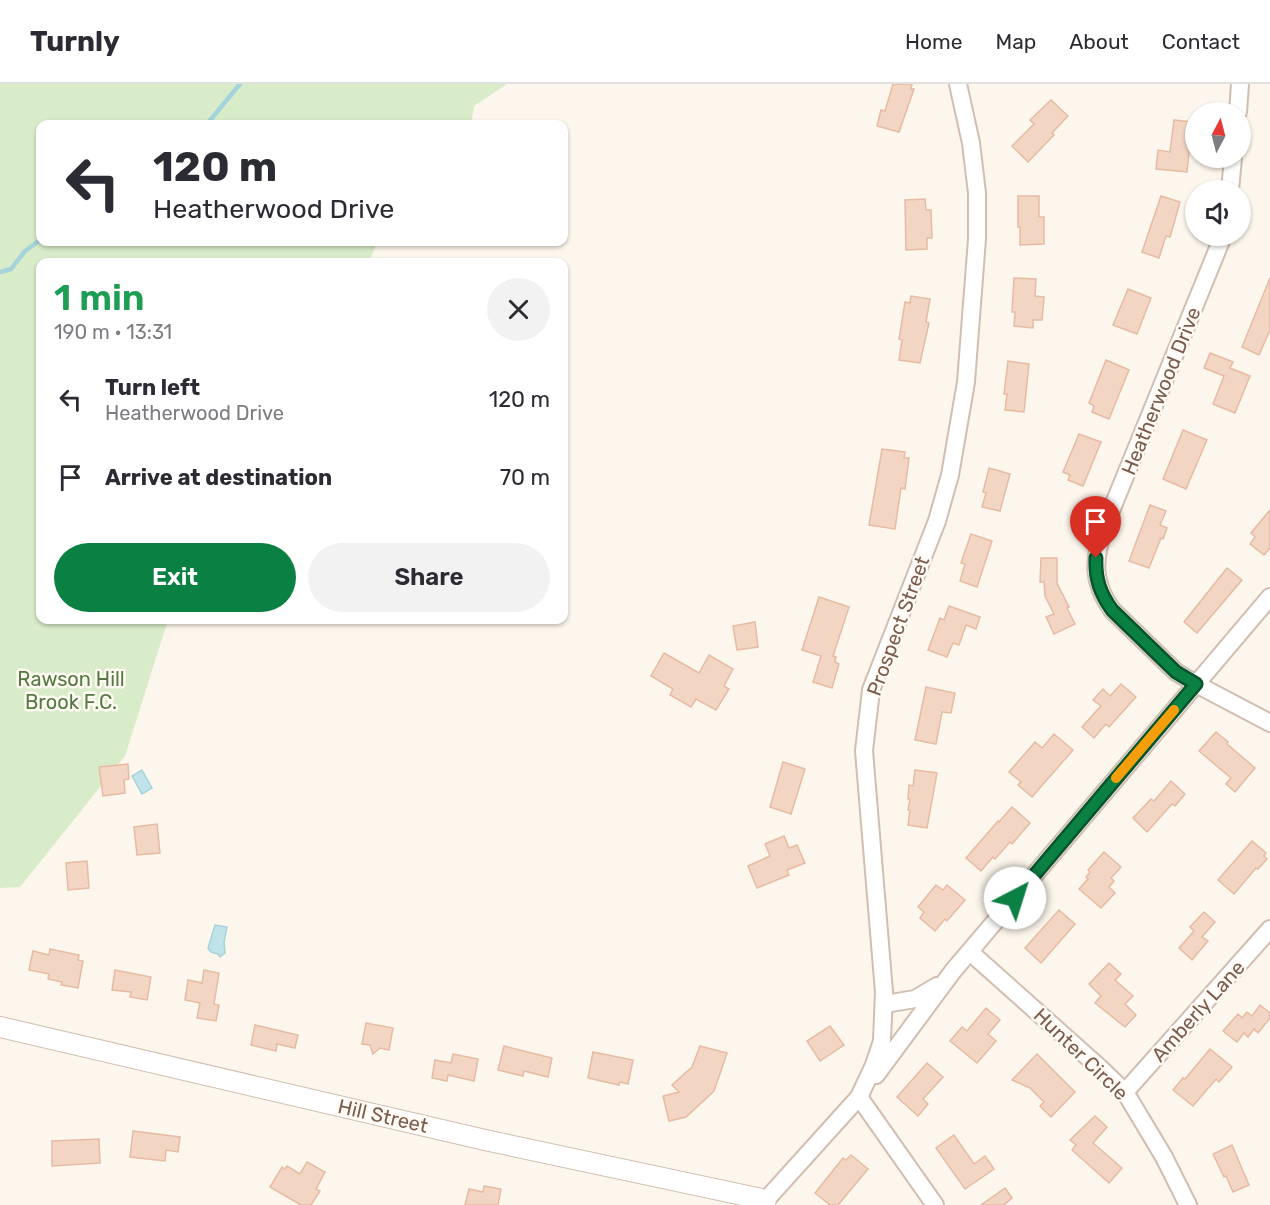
<!DOCTYPE html>
<html lang="en">
<head>
<meta charset="utf-8">
<style>
  :root { --surface:#fff; --page:#f2f2f3; --text:#2b2b33; --muted:#7c7c81; --line:#e1e1e2; --accent:#0b8043 }
  body { margin:0; font-family:Rubik,sans-serif; background:var(--page); color:var(--text); height:100vh; display:flex; flex-direction:column; font-size:22px; white-space:nowrap }
  * { box-sizing:border-box; margin:0 }
  p { font-size:20px; color:var(--muted) }
  .icon { flex:none; width:33px; height:33px; fill:none; stroke:currentColor; stroke-width:2; stroke-linecap:round; stroke-linejoin:round }
  .map { position:relative; flex:1; overflow:hidden }
  .drawer { position:absolute; left:36px; top:174px; width:532px; height:366px; display:flex; flex-direction:column; background:var(--surface); border-radius:12px; box-shadow:0 2px 4px #0004 }
  .drawer>* { flex:none }
  .hud { position:absolute; left:36px; top:36px; width:532px; height:126px; border-radius:12px; box-shadow:0 2px 4px #0004; background:#fff; color:var(--text); overflow:hidden }
  .needle { width:39px; rotate:7deg }
  .buttons { position:absolute; left:1185px; top:18px; display:grid; gap:12px }
  .buttons a { display:grid; place-items:center; width:66px; height:66px; border-radius:50%; background:var(--surface); box-shadow:0 2px 4px #0004; font-size:30px }
  .pin { position:absolute; display:grid; place-items:center; width:51px; height:51px; color:#fff; margin:-62px -26px; border-radius:50% 50% 50% 0; rotate:-45deg; box-shadow:0 0 6px #0007 }
  .pin .icon { rotate:45deg }
  .me { position:absolute; width:66px; margin:-33px; rotate:40deg; stroke-linejoin:round; filter:drop-shadow(0 0 4px #0008) }
  .turn { display:flex; align-items:center; gap:21px; height:126px; padding:0 18px; font-size:27px }
  .turn .icon { width:78px; height:78px; stroke-width:2.5 }
  .turn b { display:block; font-size:42px; line-height:51px }
  .round { display:grid; place-items:center; flex:none; width:63px; height:63px; border-radius:32px; background:var(--page) }
  .overview { display:flex; align-items:center; justify-content:space-between; height:102px; padding:0 18px }
  h1 { font-size:36px; font-weight:600; line-height:45px; color:#1e9e55 }
  .cta { display:flex; gap:12px; margin-top:auto; padding:12px 18px }
  .cta a { flex:1; height:69px; border-radius:36px; background:var(--accent); color:#fff; font-size:24px; font-weight:600; line-height:69px; text-align:center }
  .cta a+a { background:var(--page); color:var(--text) }
  ul { padding:0; list-style:none }
  li { display:flex; align-items:center; gap:18px; height:78px; padding:0 18px }
  li div { flex:1 }
  li b { display:block; font-size:22px }
  li em { font-style:normal }
  header { display:flex; align-items:center; gap:36px; box-sizing:border-box; height:84px; padding:0 30px; background:var(--surface); border-bottom:2px solid var(--line) }
  header strong { font-size:28px }
  nav { display:flex; gap:33px; margin-inline-start:auto; font-size:21px }
  .map>svg:first-child { display:block }
</style>
</head>
<body>
<header>
<strong>Turnly</strong>
<nav><a>Home</a><a>Map</a><a>About</a><a>Contact</a></nav>
</header>
<div class="map">
<svg width="1270" height="1121" viewBox="0 0 1270 1121">
  <rect width="100%" height="100%" fill="#fdf6ec"/>
  <!-- green -->
  <path fill="#d8ecc9" d="M0 0H507L474 22 471 40H40V158H377L369 178H40V536H168L125 672 20 803 0 804Z"/>
  <!-- water -->
  <g fill="#bfe3e8" stroke="#a5d3da" stroke-width="1.5">
    <path d="M142 686 152 704 142 710 132 692Z"/>
    <path d="M215 841 227 843 224 858 225 869 220 873 218 870 211 868 208 864Z"/>
  </g>
  <g fill="none" stroke-linecap="round" stroke-linejoin="round">
    <!-- stream -->
    <g stroke="#a5d3da" stroke-width="4.5">
      <path d="M207 40 240 0"/>
      <path d="M0 188 11 185 25 167 40 156"/>
    </g>
  </g>
  <!-- building -->
  <g fill="#f3d5c3" stroke="#e6bba3" stroke-width="1.5">
    <path d="M893 0H912L911 5H914L899 48 877 42 881 26 885 27Z"/>
    <path d="M1051 16 1068 32 1052 49 1054 51 1028 78 1012 62 1034 40 1030 36Z"/>
    <path d="M1174 36 1192 38 1187 88 1156 85 1158 66 1170 68Z"/>
    <path d="M1018 112H1039V133H1044V160L1020 161V143H1018Z"/>
    <path d="M1161 112 1180 118 1170 153 1166 152 1159 174 1142 168Z"/>
    <path d="M925 115 926 126H931L932 154H927V165L906 166 905 116Z"/>
    <path d="M1014 194 1036 195 1035 212 1044 213 1042 236H1033V244L1014 242 1015 228H1012Z"/>
    <path d="M1270 194V246L1259 271 1242 263Z"/>
    <path d="M1128 205 1151 214 1137 250 1113 241Z"/>
    <path d="M911 212 930 215 926 238 929 239 920 279 899 276 902 256 899 255 905 218 910 219Z"/>
    <path d="M1210 269 1233 278 1230 284 1250 292 1235 329 1213 320 1224 292 1204 284Z"/>
    <path d="M1106 276 1129 286 1109 335 1092 328 1094 322 1089 319Z"/>
    <path d="M1008 277 1029 280 1024 328 1005 326 1007 310H1004Z"/>
    <path d="M1183 346 1207 356 1186 405 1163 395Z"/>
    <path d="M1079 350 1101 358 1083 402 1068 396 1070 391 1063 388Z"/>
    <path d="M882 365 905 368 904 374H909L905 405 901 404 895 445 869 441Z"/>
    <path d="M989 384 1010 390 1000 427 982 423 986 409 983 408Z"/>
    <path d="M1150 421 1166 427 1160 441 1167 444 1163 455 1161 454 1149 484 1129 477Z"/>
    <path d="M1270 426V464L1264 471 1250 460 1255 453 1251 449Z"/>
    <path d="M971 450 992 457 977 503 960 497 965 480 961 479Z"/>
    <path d="M1041 474H1057V499L1069 523 1067 524 1075 540 1054 550 1046 533 1054 530 1045 512 1044 498H1040Z"/>
    <path d="M1227 484 1242 496 1197 549 1184 538Z"/>
    <path d="M819 513 849 523 833 572 836 573 835 578 839 580 832 604 813 598 821 572 802 566Z"/>
    <path d="M949 522 980 533 976 545 966 541 959 561 953 559 947 573 928 566 940 534 944 536Z"/>
    <path d="M755 538 758 563 737 566 733 542Z"/>
    <path d="M664 569 699 589 709 571 733 585 724 602 729 605 716 626 696 615 691 623 670 611 673 605 651 592Z"/>
    <path d="M1121 600 1136 613 1109 643 1106 640 1094 654 1082 643 1101 622 1093 616 1103 605 1110 612Z"/>
    <path d="M926 603 955 609 951 629 942 628 936 660 915 656Z"/>
    <path d="M1216 648 1228 658 1227 660 1255 684 1235 708 1226 700 1231 694 1199 667Z"/>
    <path d="M1054 650 1073 666 1032 713 1018 701 1021 698 1009 688 1035 658 1042 664Z"/>
    <path d="M783 678 805 685 791 730 770 723Z"/>
    <path d="M128 680 129 695 124 696 125 709 103 712 99 683Z"/>
    <path d="M915 686 937 689 927 744 908 741 910 726H908L910 715H908L909 701 913 702Z"/>
    <path d="M1171 697 1185 710 1175 722 1172 720 1147 748 1133 734 1151 715 1154 717Z"/>
    <path d="M1012 723 1030 739 1012 760 1010 758 995 775 993 773 981 787 966 774 998 737 999 738Z"/>
    <path d="M157 740 160 769 137 771 134 743Z"/>
    <path d="M784 752 789 764 797 761 805 779 787 786 789 791 757 804 748 782 770 772 765 760Z"/>
    <path d="M1252 757 1266 769 1264 772 1267 775 1258 785 1256 784 1234 810 1218 796Z"/>
    <path d="M1104 768 1121 783 1111 794 1114 797 1109 803 1115 809 1101 824 1079 805 1088 795 1086 793 1090 788 1088 786Z"/>
    <path d="M87 777 89 804 68 806 66 779Z"/>
    <path d="M936 801 943 806 947 801 965 816 947 837 945 835 935 847 920 834 924 828 918 823Z"/>
    <path d="M1059 826 1075 840 1041 879 1025 864Z"/>
    <path d="M1204 828 1215 838 1202 853 1208 857 1192 876 1179 864 1194 847 1190 843Z"/>
    <path d="M50 865 79 871 78 876 83 877 78 904 61 901 62 898 48 895 49 890 29 886 33 867 49 871Z"/>
    <path d="M1109 879 1121 890 1115 896 1133 912 1125 920 1136 931 1125 943 1095 919 1101 912 1089 900Z"/>
    <path d="M115 886 151 893 147 916 130 913 131 908 112 906Z"/>
    <path d="M204 886 219 889 214 920 219 921 216 937 197 934 200 919 185 916 188 896 202 899Z"/>
    <path d="M1260 921 1270 929V934L1258 949 1254 945 1248 953 1244 949 1237 958 1223 947 1238 930 1242 934 1247 928 1252 932Z"/>
    <path d="M986 924 1000 936 988 950 996 957 977 979 950 957 962 943 967 947Z"/>
    <path d="M366 939 393 944 389 966 380 964 373 970 370 961 362 960Z"/>
    <path d="M255 941 298 951 295 964 277 960 276 967 251 961Z"/>
    <path d="M830 942 844 961 820 977 807 957Z"/>
    <path d="M504 962 552 974 548 993 524 987 523 992 498 986Z"/>
    <path d="M700 962 727 969 714 1007 686 1033 669 1037 663 1012 679 1008 672 1001 692 983Z"/>
    <path d="M1210 965 1232 983 1219 998 1216 995 1193 1022 1173 1006 1183 994 1185 995Z"/>
    <path d="M593 968 633 976 628 1000 620 998 619 1001 588 994Z"/>
    <path d="M453 970 478 975 474 997 448 991 447 997 432 994 435 976 451 979Z"/>
    <path d="M1037 970 1075 1008 1051 1033 1040 1022 1044 1018 1030 1004 1012 996Z"/>
    <path d="M927 979 943 993 923 1015 928 1020 918 1032 897 1013Z"/>
    <path d="M1095 1032 1107 1043 1093 1059 1122 1084 1109 1099 1072 1066 1076 1061 1070 1056Z"/>
    <path d="M133 1047 180 1053 178 1068 166 1066 165 1077 130 1073Z"/>
    <path d="M954 1051 974 1080 985 1072 994 1085 965 1105 936 1064Z"/>
    <path d="M99 1055 100 1079 52 1082V1057Z"/>
    <path d="M1232 1061 1249 1101 1233 1108 1226 1092 1224 1093 1213 1070Z"/>
    <path d="M851 1071 868 1085 838 1121H830L815 1109 843 1074 846 1076Z"/>
    <path d="M307 1078 325 1088 316 1105 320 1107 311 1121H301L270 1103 282 1083 285 1085 287 1082 300 1090Z"/>
    <path d="M484 1102 501 1105 498 1121H465L469 1105 483 1108Z"/>
    <path d="M1005 1104 1012 1114 1004 1121H981Z"/>
  </g>
  <g fill="none" stroke-linecap="round" stroke-linejoin="round">
    <defs>
      <g id="minor">
        <path d="M1238 28 1240 0"/>
        <path d="M1230 106 1233 74"/>
        <path d="M1223 152 1104 444C1093 477 1092 498 1112 526L1176 588 1196 600 1270 639"/>
        <path d="M970 868 1100 984 1125 1008 1164 1073 1188 1121"/>
        <path d="M885 920 915 915 937 902"/>
        <path d="M876 991 953 887 1270 513"/>
        <path d="M1125 1008 1270 845"/>
        <path d="M859 1013 935 1121"/>
        <path d="M766 1116 859 1013 874 981 882 957 884 908 864 667 871 606 937 437 950 391 966 298 977 155V109L971 59 958 0"/>
      </g>
      <path id="tertiary" d="M0 943 485 1056 766 1116 761 1121"/>
    </defs>
    <!-- minor casing -->
    <use href="#minor" stroke="#d1beb0" stroke-width="20"/>
    <!-- tertiary casing -->
    <use href="#tertiary" stroke="#d1beb0" stroke-width="22"/>
    <!-- minor -->
    <use href="#minor" stroke="#fff" stroke-width="16"/>
    <!-- tertiary -->
    <use href="#tertiary" stroke="#fff" stroke-width="20"/>
  </g>
  <g fill="none" stroke-linecap="round" stroke-linejoin="round">
    <defs>
      <path id="route" d="M1015 814 1196 600 1176 588 1112 526C1100 509 1095 495 1096 474"/>
    </defs>
    <!-- route casing -->
    <use href="#route" stroke="#07532c" stroke-width="15"/>
    <!-- route -->
    <use href="#route" stroke="#0b8043" stroke-width="10"/>
    <!-- slow -->
    <path stroke="#f59e0b" stroke-width="10" d="M1116 694 1174 626"/>
  </g>
  <g text-anchor="middle" stroke-width="5" stroke-linejoin="round" paint-order="stroke">
    <!-- street labels -->
    <g font-size="20" fill="#7a5c4d" stroke="#fffaf3">
      <text transform="translate(1161 307) rotate(-68)" y="7">Heatherwood Drive</text>
      <text transform="translate(898 542) rotate(-70)" y="7">Prospect Street</text>
      <text transform="translate(1198 927) rotate(-48)" y="7">Amberly Lane</text>
      <text transform="translate(1081 970) rotate(44)" y="7">Hunter Circle</text>
      <text transform="translate(383 1032) rotate(13)" y="7">Hill Street</text>
    </g>
    <!-- park labels -->
    <g font-size="20" fill="#537a41" stroke="#fffaf3">
      <text x="71" y="602">Rawson Hill<tspan x="71" dy="23">Brook F.C.</tspan></text>
    </g>
  </g>
</svg>
<div class="buttons">
<a><svg class="needle" viewBox="-14 -14 28 28"><path d="M0-13l5 13h-10z" fill="#e53935"/><path d="M0 13l5-13h-10z" fill="#7c7c81"/></svg></a>
<a><svg class="icon" aria-label="sound" viewBox="0 0 24 24"><path d="M4 9h4l5-4v14l-5-4H4zM17 9q2 3 0 6"/></svg></a>
</div>
<div class="pin" style="left:1096px;top:474px;background:#d93025"><svg class="icon" aria-label="arrive" viewBox="0 0 24 24"><path d="M6 21V4h12l-3 4 3 4H6"/></svg></div>
<svg class="me" style="left:1015px;top:814px" viewBox="-20 -20 40 40"><circle r="19" fill="#fff"/><path d="M0-13L10 11 0 6-10 11z" fill="#0b8043"/></svg>
<div class="hud">
<div class="turn"><svg class="icon" aria-label="left" viewBox="0 0 24 24"><path d="M17 20v-9H6M10 6l-5 5 5 5"/></svg><div><b>120 m</b>Heatherwood Drive</div></div>
</div>
<section class="drawer">
<div class="overview"><div><h1>1 min</h1><p>190 m · 13:31</p></div><a class="round"><svg class="icon" aria-label="close" viewBox="0 0 24 24"><path d="M6 6l12 12M18 6L6 18"/></svg></a></div>
<ul>
<li><svg class="icon" aria-label="left" viewBox="0 0 24 24"><path d="M17 20v-9H6M10 6l-5 5 5 5"/></svg><div><b>Turn left</b><p>Heatherwood Drive</p></div><em>120 m</em></li>
<li><svg class="icon" aria-label="arrive" viewBox="0 0 24 24"><path d="M6 21V4h12l-3 4 3 4H6"/></svg><div><b>Arrive at destination</b></div><em>70 m</em></li>
</ul>
<div class="cta"><a>Exit</a><a>Share</a></div>
</section>
</div>
</body>
</html>
